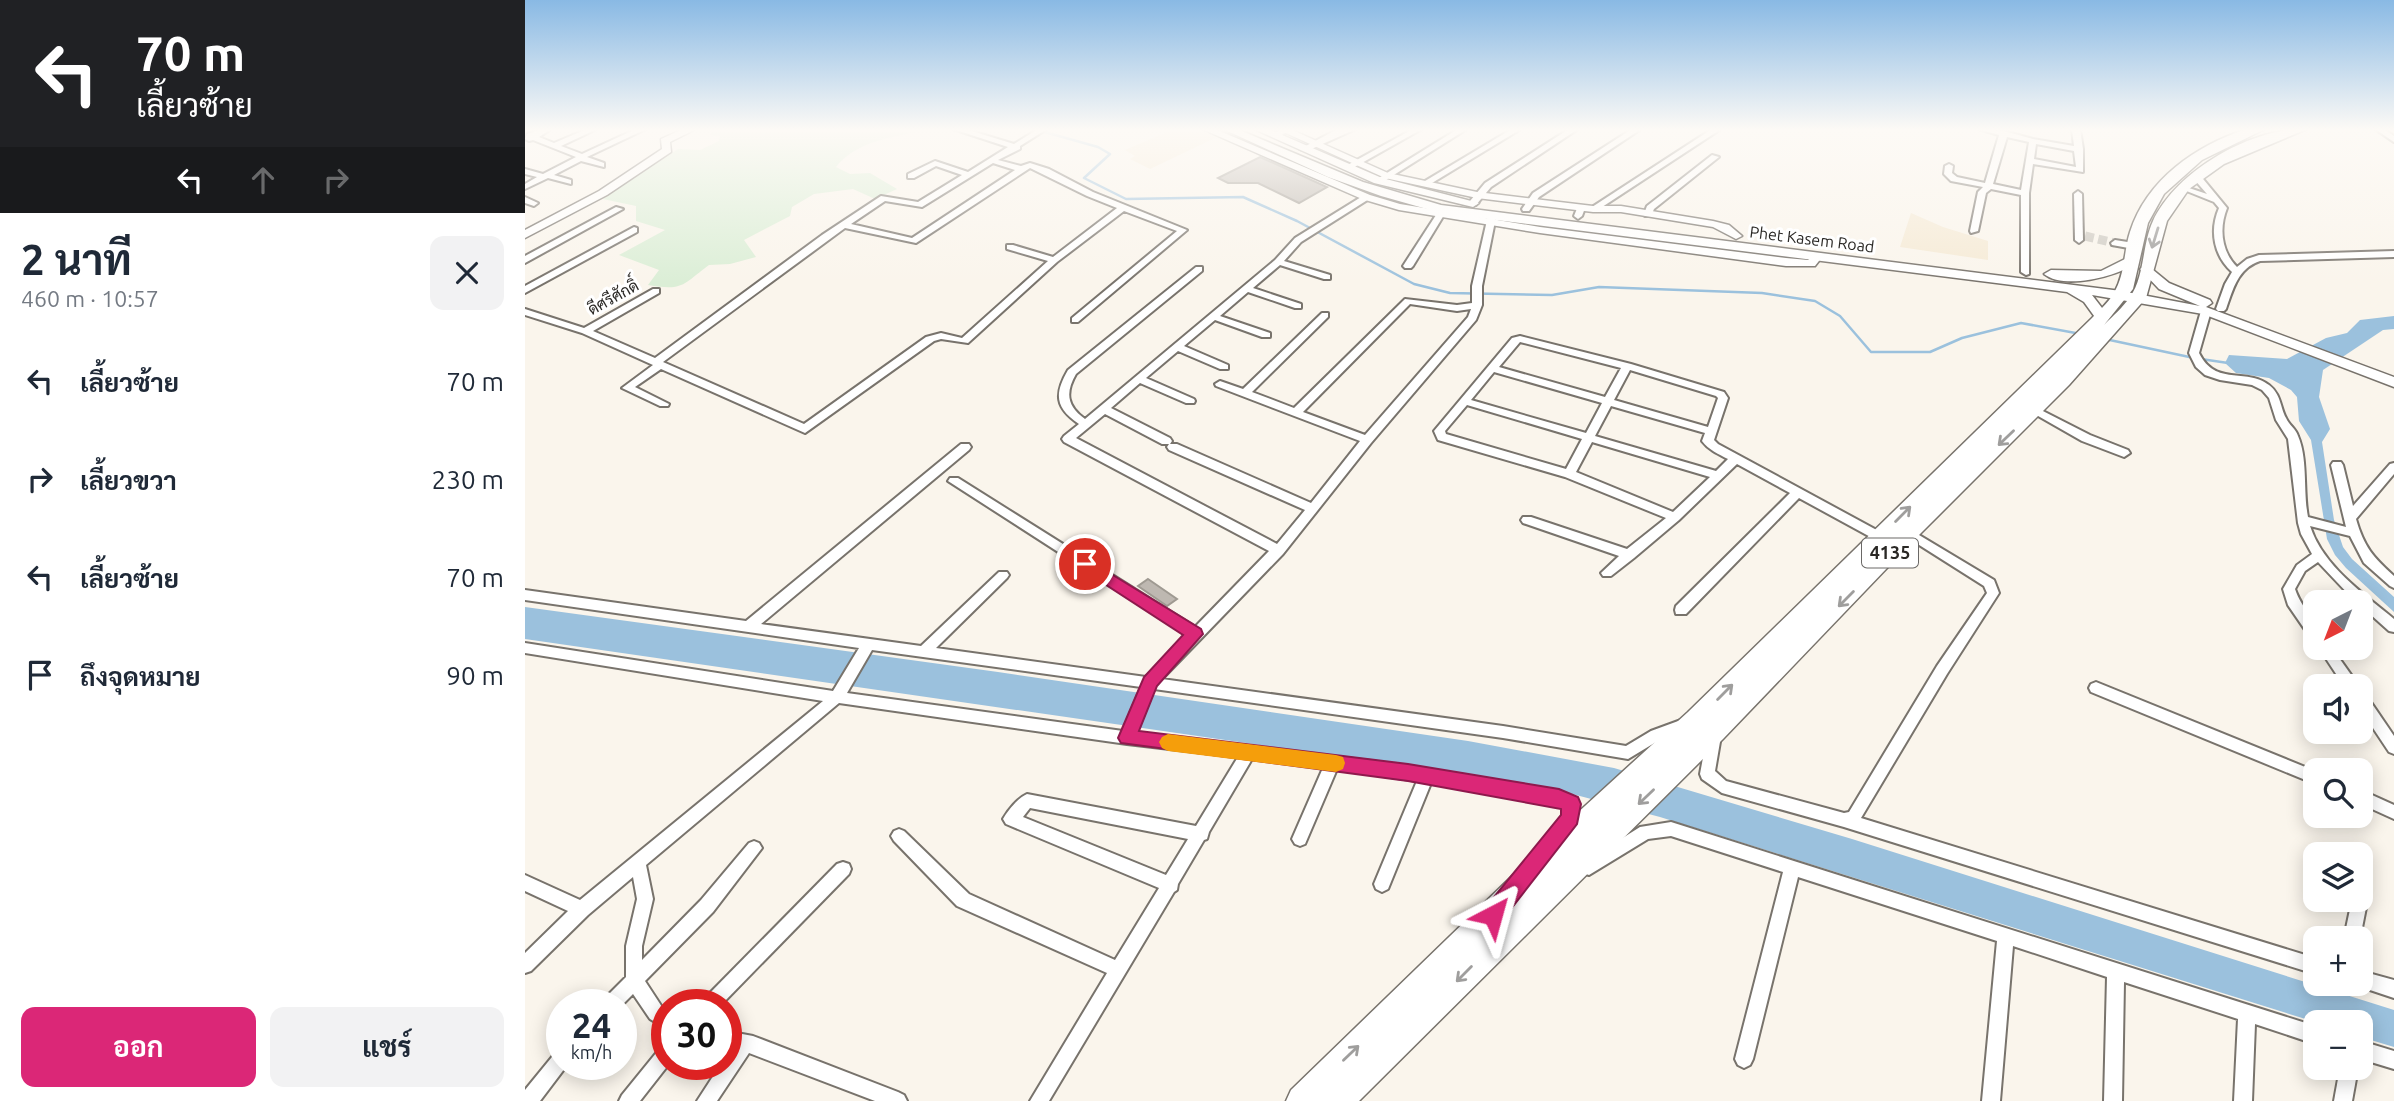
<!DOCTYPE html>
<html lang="th">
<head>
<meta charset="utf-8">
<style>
  :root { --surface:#fff; --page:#f2f2f3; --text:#1f2937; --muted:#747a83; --accent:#db2777 }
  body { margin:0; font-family:Ubuntu,Sarabun,sans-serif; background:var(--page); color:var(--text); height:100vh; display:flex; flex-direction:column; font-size:26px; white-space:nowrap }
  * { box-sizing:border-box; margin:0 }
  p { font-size:23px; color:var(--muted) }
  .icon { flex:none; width:38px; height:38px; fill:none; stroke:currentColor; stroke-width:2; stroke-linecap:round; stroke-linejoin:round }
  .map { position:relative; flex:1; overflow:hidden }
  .drawer { display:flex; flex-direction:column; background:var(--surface); width:525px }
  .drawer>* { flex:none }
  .top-card { background:#202124; color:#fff; overflow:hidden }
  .needle { width:46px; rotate:222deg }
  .fabs { position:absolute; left:1778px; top:590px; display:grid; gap:14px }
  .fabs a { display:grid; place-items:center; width:70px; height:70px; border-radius:14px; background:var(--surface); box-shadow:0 4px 18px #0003; font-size:35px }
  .speed { position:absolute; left:21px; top:989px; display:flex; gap:14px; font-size:35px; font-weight:700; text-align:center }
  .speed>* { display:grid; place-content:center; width:91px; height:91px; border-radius:50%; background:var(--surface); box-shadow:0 4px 18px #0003; line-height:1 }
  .speed small { font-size:18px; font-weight:400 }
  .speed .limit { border:10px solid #d22; background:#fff; color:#111 }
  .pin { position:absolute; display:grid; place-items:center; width:60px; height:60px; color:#fff; margin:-30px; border:4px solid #fff; border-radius:50%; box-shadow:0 2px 7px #0007 }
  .me { position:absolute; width:77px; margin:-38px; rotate:39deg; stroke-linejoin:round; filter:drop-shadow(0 0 5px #0008) }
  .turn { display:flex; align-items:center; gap:24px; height:147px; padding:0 21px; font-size:32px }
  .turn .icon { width:91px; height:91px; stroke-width:2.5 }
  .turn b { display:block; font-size:49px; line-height:60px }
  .lanes { display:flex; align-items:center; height:66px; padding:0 21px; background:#0003; justify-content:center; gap:35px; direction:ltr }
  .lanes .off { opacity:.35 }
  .round { display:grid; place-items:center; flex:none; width:74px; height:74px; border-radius:14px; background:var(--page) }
  .head { display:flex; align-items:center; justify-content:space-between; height:119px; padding:0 21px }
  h1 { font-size:42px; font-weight:700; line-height:52px }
  .cta { display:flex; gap:14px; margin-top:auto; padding:14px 21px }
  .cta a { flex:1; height:80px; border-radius:14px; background:var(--accent); color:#fff; font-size:28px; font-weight:700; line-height:80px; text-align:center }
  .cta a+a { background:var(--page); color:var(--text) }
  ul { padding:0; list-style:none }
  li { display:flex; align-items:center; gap:21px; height:98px; padding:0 21px }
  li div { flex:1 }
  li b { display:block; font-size:26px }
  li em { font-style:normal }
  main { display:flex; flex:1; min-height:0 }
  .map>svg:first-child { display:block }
</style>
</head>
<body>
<main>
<section class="drawer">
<div class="top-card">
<div class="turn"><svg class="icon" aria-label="left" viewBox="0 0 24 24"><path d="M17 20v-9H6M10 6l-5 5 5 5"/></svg><div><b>70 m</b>เลี้ยวซ้าย</div></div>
<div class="lanes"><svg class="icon" aria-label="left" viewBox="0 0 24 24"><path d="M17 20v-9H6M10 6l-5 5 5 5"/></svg><svg class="icon off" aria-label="ahead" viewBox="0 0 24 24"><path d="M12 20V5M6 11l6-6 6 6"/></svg><svg class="icon off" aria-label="right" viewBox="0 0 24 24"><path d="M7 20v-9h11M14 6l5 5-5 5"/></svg></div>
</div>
<div class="head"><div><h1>2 นาที</h1><p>460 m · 10:57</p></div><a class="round"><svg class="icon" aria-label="close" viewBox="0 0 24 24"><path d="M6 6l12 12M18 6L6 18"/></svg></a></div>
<ul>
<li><svg class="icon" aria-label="left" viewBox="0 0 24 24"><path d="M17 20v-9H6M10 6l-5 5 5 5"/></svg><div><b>เลี้ยวซ้าย</b></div><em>70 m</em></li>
<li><svg class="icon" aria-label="right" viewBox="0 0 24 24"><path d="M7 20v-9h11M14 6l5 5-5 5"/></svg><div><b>เลี้ยวขวา</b></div><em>230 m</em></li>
<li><svg class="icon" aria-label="left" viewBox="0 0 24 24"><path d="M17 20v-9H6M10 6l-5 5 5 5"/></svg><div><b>เลี้ยวซ้าย</b></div><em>70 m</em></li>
<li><svg class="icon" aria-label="arrive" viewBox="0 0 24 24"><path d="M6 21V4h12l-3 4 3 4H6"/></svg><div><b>ถึงจุดหมาย</b></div><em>90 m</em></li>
</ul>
<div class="cta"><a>ออก</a><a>แชร์</a></div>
</section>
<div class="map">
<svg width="1869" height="1101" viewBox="0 0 1869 1101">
  <rect width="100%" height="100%" fill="#faf5ec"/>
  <!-- commercial -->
  <g fill="#f5ead5">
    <path d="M649 129H673L692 137 625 169 605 159 610 156 600 150Z"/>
    <path d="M1386 213 1418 227 1463 241V260L1375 247Z"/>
  </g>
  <!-- green -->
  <path fill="#dbeed6" d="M193 129H405C372 137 333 139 311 167L325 174 345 173 372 189 350 199 328 189 289 194 267 207 265 216 219 240 231 257 205 264 184 265C157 285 159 291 123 285L134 270 94 255 140 230 111 221V206L78 199 153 149 175 150 194 141 195 136 184 135Z"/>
  <!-- water -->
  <g fill="#9bc1dd">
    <path d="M1869 316V329L1858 330 1798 370 1794 397 1805 429 1797 442 1809 520 1818 547 1827 559 1869 597V612L1821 568 1810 555 1802 539 1786 440 1774 421 1772 397 1766 390 1744 378 1711 373 1700 363 1704 355 1762 359 1801 338 1822 333 1835 320Z"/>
    <path d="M0 607 473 672 943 741 1089 768 1327 839 1869 1010V1047L1836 1037V1022H1790L1135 817 1051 795 970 779 0 639Z"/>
  </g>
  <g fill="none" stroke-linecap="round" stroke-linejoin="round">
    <!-- stream -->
    <g stroke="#9bc1dd" stroke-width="2.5">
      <path d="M509 129 573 147 585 154 559 178 601 199 718 197 772 221 889 284 925 293 1027 295 1074 287 1237 293 1290 301 1315 316 1346 352H1405L1437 338 1496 323 1556 334"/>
      <path d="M1580 339 1669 358"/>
      <path d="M1676 359 1703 363"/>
    </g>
  </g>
  <!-- building -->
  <g fill="#beb8b1" stroke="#9f9a92" stroke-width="2">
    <path d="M735 157 782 178 802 187 774 203 733 183H703L693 178Z"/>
    <path d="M623 579 652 599 642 606 613 586Z"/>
  </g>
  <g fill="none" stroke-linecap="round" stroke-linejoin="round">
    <!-- minor-tunnel -->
    <path stroke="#d0ccc4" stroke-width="9" stroke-dasharray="9 4.5" stroke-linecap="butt" d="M1560 236 1590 243"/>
    <defs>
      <g id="minor">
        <path d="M17 129H26L14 137 29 143 62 129H72L36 146 57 154 111 129H121L62 157 79 163V167L56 161 29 175 46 180V184L23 178 0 189V184L12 177 0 174V169L18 174 51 157 8 140 4 141 0 139 2 134Z"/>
        <path d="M428 129H440L489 144 513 129H522L495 146V149L473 160 496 166 505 163 524 169 568 192 662 230 553 322H547V318L652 231 599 211 532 262 443 343 416 339 409 341 280 433 136 369 110 387 144 404 143 406H135L97 388 128 365 57 333 0 315V309L59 328 128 289H134V293L68 331 130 358 297 235 356 196 393 202 437 175 411 166 389 178H383V174L410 161 443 172 483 147ZM468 163 490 170 387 238 326 224 360 201 397 207ZM505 168 562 196 592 208 528 257 488 245H482V249L523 261 437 338 416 333 401 337 279 424 138 362 320 228 391 243Z"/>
        <path d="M757 129H767L753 137 746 135Z"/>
        <path d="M821 129H831L782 151 775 149 811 130Z"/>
        <path d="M888 129H897L826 169 819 167Z"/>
        <path d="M933 129H942L856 183 849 181Z"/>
        <path d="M987 129H996L902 186 895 184Z"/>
        <path d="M1044 129H1053L966 187 951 205H945V201L960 183Z"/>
        <path d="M1107 129H1116L1014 197 1004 211H998L997 209 1008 193Z"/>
        <path d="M1187 129H1196L1071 211 1064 209Z"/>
        <path d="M1453 129 1479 131 1508 139 1549 146 1547 129H1555L1558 149V172L1508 164 1504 193V274L1501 275 1496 272V195L1466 189 1461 193 1453 231 1446 233 1445 231 1453 192 1458 187 1426 181 1419 174 1420 166 1424 164 1428 166 1427 173 1432 177 1460 183 1474 135ZM1482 137 1504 142 1496 190 1468 184ZM1511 144 1549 151 1551 167 1509 159Z"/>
        <path d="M1850 129H1859L1869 136V142Z"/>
        <path d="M1187 155 1194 157 1129 209 1126 216H1120L1119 214 1122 206Z"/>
        <path d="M1668 174H1674L1702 208C1694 228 1696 251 1712 267L1722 259 1734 255 1869 251V257L1735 261C1713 268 1708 289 1701 309L1699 311H1693L1691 309 1700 284 1707 272C1689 256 1684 231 1694 208L1689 202 1654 188 1658 186 1682 194 1668 178Z"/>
        <path d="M1553 191 1557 194 1558 240 1554 243 1550 240 1549 194Z"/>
        <path d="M841 194 845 197 844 199 776 242 759 261 805 275V279H799L755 265 728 288 776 304V308H770L723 292 695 316 745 333V337H737L690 320 659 346 703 365V369H695L653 351 621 378 669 399 670 401 669 403H661L615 383 586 408 645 438 647 441 645 444H637L580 414 551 438 752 544 780 510 644 450 642 447 644 444H652L786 503 835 441 691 386 690 384 695 381 718 389 797 313H803V317L727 392 769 408 880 299 932 305 947 303V286L963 216 967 213 971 216 957 286V305L951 320 846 443 758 554 637 679 978 726 1101 746 1126 731 1156 720 1161 722 1163 726 1161 730 1136 739 1103 759 978 738 629 689 611 733 846 761 1034 791 1051 799C1057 816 1045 838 1029 845L1024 843 1021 838 1038 816V808L1032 804 906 783 863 889 857 892 851 889 849 884 892 781 812 769 780 844 775 846 770 844 767 839 798 768 727 759 684 832 682 839 679 840 653 884 652 890 649 892 524 1101H505L582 973 432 906 369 841 366 836 369 831 374 829 379 831 444 894 590 960 634 888 481 824 478 819C483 810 493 798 502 794L671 826 713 757 602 744 314 703 121 865 128 899 117 946V960L176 900 224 843 229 841 234 843 237 848 188 912 120 981 137 1007 142 1010V1029L125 1019 108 994 96 1006 77 1004 80 998 101 977V946L112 899 108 877 63 915 6 971 0 973V953L43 911 0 891V875L55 900 298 701 0 653V643L308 691 334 648 0 600V590L221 621 436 444H444L446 447 444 450 236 624 396 646 474 572H482L484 575 482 578 411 648 621 677 662 635 423 481 425 478H433L670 627 744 551 539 442 537 439 539 436 554 424C530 408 529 394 543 370L671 267H677V271L551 374C540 393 542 406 560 419L750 260 770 238ZM885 304 932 311 946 309 943 317 840 435 778 412ZM347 650 616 687 598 731 322 693ZM505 808 663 839 641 875 498 817Z"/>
        <path d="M0 197 13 203 9 206 0 203Z"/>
        <path d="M1053 206 1060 208 1057 216 1053 219 1049 216Z"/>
        <path d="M91 207 98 209 0 263V256Z"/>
        <path d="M915 212 919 215 888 266 886 268H880L878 266 911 215Z"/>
        <path d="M109 227 112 228V232L0 293V286Z"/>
        <path d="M1590 240 1609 243 1613 246 1609 249 1587 245 1586 243Z"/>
        <path d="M1681 308 1686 311 1674 353C1691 387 1720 367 1744 385 1756 394 1755 407 1761 418 1764 425 1771 429 1773 436 1783 459 1778 492 1783 517L1821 527 1806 465 1808 462H1816L1818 465 1828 506 1865 464 1869 463V474L1831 519C1839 547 1848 557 1869 576V588L1865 586 1839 563 1825 536 1785 526C1798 566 1838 593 1869 619V632L1864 631 1836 606V602L1828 599 1793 562 1780 571 1770 589C1777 610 1790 615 1790 638L1785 637 1763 605 1758 589 1772 565 1787 554 1776 534 1773 523 1763 439 1751 420 1744 398 1737 390 1727 385 1695 380 1680 375 1671 367 1664 353 1676 311Z"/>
        <path d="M995 336 1106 364 1199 392 1203 398 1189 440 1193 444 1359 534 1361 537 1355 541 1351 540 1274 498 1161 614H1151L1150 610 1151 606 1265 493 1212 464 1154 520 1109 558 1086 576H1078L1076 573 1094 556 998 523 996 520 998 517H1006L1102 549 1141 518 1040 477 913 440 909 431 987 338ZM995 342 1096 368 1080 397 974 367ZM1105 370 1191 396 1193 398 1183 427 1089 400ZM969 372 1077 403 1061 433 946 400ZM942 405 1057 439 1041 469 921 434 920 431ZM1086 406 1180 433 1177 441C1184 450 1193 454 1203 459L1191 471 1070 436ZM1067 442 1185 477 1148 512 1051 472Z"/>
        <path d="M1510 407 1565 435 1603 450 1605 453 1599 457 1557 441 1506 412 1505 410Z"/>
        <path d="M1384 529 1469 580 1474 593 1422 674 1336 818 1790 958V974L1319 827 1197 793 1177 779 1175 774 1182 736 1184 732 1189 730 1194 732 1196 736 1190 771 1201 781 1319 813 1324 812 1412 666 1462 593 1459 586 1380 536 1378 533 1380 530Z"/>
        <path d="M1794 648H1807L1834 686H1819Z"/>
        <path d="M1571 682 1790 771V784L1566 692 1564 688 1566 684Z"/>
        <path d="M1836 693 1841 695 1869 736V754L1864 752 1836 710Z"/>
        <path d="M1836 790 1869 805V819L1836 804Z"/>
        <path d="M1146 822 1790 1026V1044L1730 1024 1727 1101H1709L1713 1019 1599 982 1597 1101H1579L1582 977 1488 946 1475 1101H1457L1472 941 1273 877 1228 1059 1225 1065 1219 1068 1213 1065 1210 1059 1258 872 1146 836 1123 839 1064 875 1058 873 1056 868 1058 863 1115 827Z"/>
        <path d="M318 862 324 864 326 869 324 874 197 1004H178L180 998 312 864Z"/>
        <path d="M1838 874 1844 877 1846 882 1835 938H1819L1827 900H1836V875Z"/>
        <path d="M1836 971 1869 980V998L1830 985 1829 984H1836Z"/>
        <path d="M201 1031 228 1036 373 1092 379 1095 382 1101H350L224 1053 192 1101H172L196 1064H201V1056L206 1050 201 1049Z"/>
        <path d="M1836 1041 1869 1051V1069L1836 1059Z"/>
        <path d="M142 1044V1064H144L115 1101H94L97 1095 136 1047Z"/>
        <path d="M37 1049V1064H43L15 1101H0V1090L31 1052Z"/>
        <path d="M1815 1068H1833L1827 1101H1809Z"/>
      </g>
      <g id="tertiary">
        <path d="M158 129H171L145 142 146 152 82 195 0 238V230L74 191 137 149 136 139Z"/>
        <path d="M677 129H690L845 195 875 204 1015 227 1261 258 1283 260 1291 254 1297 257 1290 266H1261L1015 233 874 210 837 199Z"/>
        <path d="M752 129H765L863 173 952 192 1068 206H1096L1188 221 1204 225 1217 236 1211 239 1188 227 1096 212H1068L952 198 860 178Z"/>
      </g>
      <g id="secondary">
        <path d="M698 129H712L838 182 916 205 1596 291 1675 306 1634 289 1615 269 1622 265 1644 283 1685 300 1687 303 1681 307 1869 377V387L1678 314 1567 295 1584 317 1577 321 1572 320 1559 302 1542 292 916 213 856 196 803 177Z"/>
        <path d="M729 129H743L857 178 954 203 948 207 849 183Z"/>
        <path d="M1606 256 1611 257V263C1591 277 1539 290 1519 274L1526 270 1576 271Z"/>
      </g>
      <path id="primary" d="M1721 129H1740L1677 160 1639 194 1623 223 1608 289 1579 325C1588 316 1598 307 1605 297 1620 276 1617 244 1628 221 1651 171 1727 127 1782 129L1699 164 1664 189 1642 221 1621 298 1544 385 1387 542 1198 739 834 1101H761L766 1090 1049 816 1163 712 1567 318C1576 309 1586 300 1591 289 1600 272 1599 250 1605 232 1622 179 1671 146 1721 129Z"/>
    </defs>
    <!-- minor casing -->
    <use href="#minor" stroke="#78736c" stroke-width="4"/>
    <!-- tertiary casing -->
    <use href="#tertiary" stroke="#78736c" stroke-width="3"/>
    <!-- secondary casing -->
    <use href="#secondary" stroke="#78736c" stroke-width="3"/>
    <!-- primary casing -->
    <use href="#primary" stroke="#78736c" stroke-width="3"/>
    <!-- minor -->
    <use href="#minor" fill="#fff" fill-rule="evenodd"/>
    <!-- tertiary -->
    <use href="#tertiary" fill="#fff" fill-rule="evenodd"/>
    <!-- secondary -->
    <use href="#secondary" fill="#fff" fill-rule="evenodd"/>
    <!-- primary -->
    <use href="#primary" fill="#fff" fill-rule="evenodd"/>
  </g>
  <!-- one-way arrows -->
  <defs><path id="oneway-shaft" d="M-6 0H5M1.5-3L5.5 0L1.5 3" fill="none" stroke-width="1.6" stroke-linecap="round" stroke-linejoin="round" transform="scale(1.75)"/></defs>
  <g stroke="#9f9e9d">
    <use href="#oneway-shaft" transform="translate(1630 238) rotate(107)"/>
    <use href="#oneway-shaft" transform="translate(1481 438) rotate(136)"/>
    <use href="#oneway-shaft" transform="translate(1378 514) rotate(-45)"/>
    <use href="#oneway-shaft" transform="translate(1321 599) rotate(135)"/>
    <use href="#oneway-shaft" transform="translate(1200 692) rotate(-45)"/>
    <use href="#oneway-shaft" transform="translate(1121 797) rotate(136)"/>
    <use href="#oneway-shaft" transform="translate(939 974) rotate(135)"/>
    <use href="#oneway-shaft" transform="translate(826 1053) rotate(-44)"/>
  </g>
  <!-- sky -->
  <linearGradient id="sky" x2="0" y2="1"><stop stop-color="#89b9e4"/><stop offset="0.46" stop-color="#fdfaf6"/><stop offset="1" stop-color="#fdfaf6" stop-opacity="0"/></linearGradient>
  <rect width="1869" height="283" fill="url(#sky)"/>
  <!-- route -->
  <path fill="#db2777" stroke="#8e194d" stroke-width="2" d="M560 558 676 629 678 634 632 686 614 731 883 764 1034 789 1053 797 1056 804 1052 824 975 923 968 926 960 923 957 915 960 908 1036 815V809L883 781 596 743 593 738 619 677 658 635 555 568 552 564Z"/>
  <!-- slow -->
  <path fill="#f59e0b" d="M643 734 811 755 818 757 820 763 818 769 811 772 643 751 637 748 634 742 637 737Z"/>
  <g text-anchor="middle" stroke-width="6" stroke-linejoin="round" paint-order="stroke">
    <!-- far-street labels -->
    <g font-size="16" fill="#2a2825" stroke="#fff">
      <text transform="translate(1287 239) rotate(7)" y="6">Phet Kasem Road</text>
      <text transform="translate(88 297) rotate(-29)" y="6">ดีศรีศักดิ์</text>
    </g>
    <!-- shield labels -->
    <rect fill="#fff" stroke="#6a6866" stroke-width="2" x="1337" y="538.5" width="56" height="29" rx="5"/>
    <g font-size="18" font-weight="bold" fill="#2a2825">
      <text x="1365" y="559">4135</text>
    </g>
  </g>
</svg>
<div class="fabs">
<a><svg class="needle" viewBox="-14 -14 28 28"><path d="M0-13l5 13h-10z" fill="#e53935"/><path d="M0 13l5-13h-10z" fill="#747a83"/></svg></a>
<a><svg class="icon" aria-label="sound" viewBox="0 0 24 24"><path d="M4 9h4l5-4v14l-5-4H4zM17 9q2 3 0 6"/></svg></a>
<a><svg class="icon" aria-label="search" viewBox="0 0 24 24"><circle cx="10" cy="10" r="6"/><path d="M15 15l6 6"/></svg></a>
<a><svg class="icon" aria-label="layers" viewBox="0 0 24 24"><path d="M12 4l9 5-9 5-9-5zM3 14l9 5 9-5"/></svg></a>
<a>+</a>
<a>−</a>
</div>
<div class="speed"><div>24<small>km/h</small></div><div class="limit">30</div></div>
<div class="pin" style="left:560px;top:564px;background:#d93025"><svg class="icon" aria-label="arrive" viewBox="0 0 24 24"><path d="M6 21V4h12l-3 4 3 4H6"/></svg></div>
<svg class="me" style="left:968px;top:915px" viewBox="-20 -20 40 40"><path d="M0-17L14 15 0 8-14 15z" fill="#db2777" stroke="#fff" stroke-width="4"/></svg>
</div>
</main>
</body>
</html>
